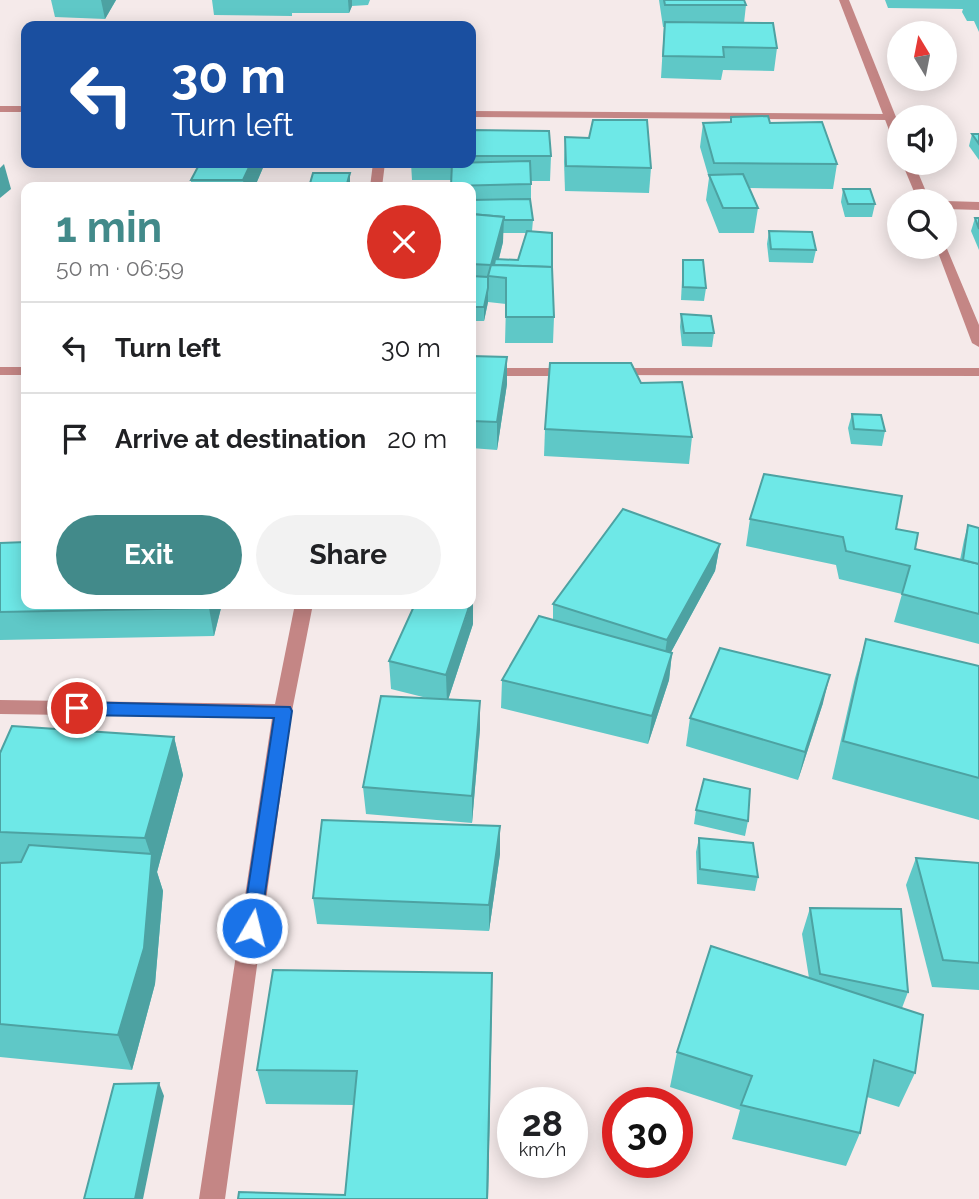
<!DOCTYPE html>
<html lang="en">
<head>
<meta charset="utf-8">
<style>
  :root { --surface:#fff; --page:#f2f2f2; --text:#202124; --muted:#757577; --line:#e0e0e0; --accent:#428a8a }
  body { margin:0; font-family:Raleway,sans-serif; background:var(--page); color:var(--text); height:100vh; display:flex; flex-direction:column; font-size:26px; white-space:nowrap }
  * { box-sizing:border-box; margin:0 }
  p { font-size:23px; color:var(--muted) }
  .icon { flex:none; width:38px; height:38px; fill:none; stroke:currentColor; stroke-width:2; stroke-linecap:round; stroke-linejoin:round }
  .map { position:relative; flex:1; overflow:hidden }
  .side { position:absolute; left:21px; top:182px; width:455px; height:427px; display:flex; flex-direction:column; background:var(--surface); border-radius:14px; box-shadow:0 4px 18px #0003 }
  .side>* { flex:none }
  .top-card { position:absolute; left:21px; top:21px; width:455px; height:147px; border-radius:14px; box-shadow:0 4px 18px #0003; background:#1a4fa0; color:#fff; overflow:hidden }
  .needle { width:46px; rotate:350deg }
  .tools { position:absolute; left:887px; top:21px; display:grid; gap:14px }
  .tools a { display:grid; place-items:center; width:70px; height:70px; border-radius:50%; background:var(--surface); box-shadow:0 4px 18px #0003; font-size:35px }
  .speed { position:absolute; left:497px; top:1087px; display:flex; gap:14px; font-size:35px; font-weight:700; text-align:center }
  .speed>* { display:grid; place-content:center; width:91px; height:91px; border-radius:50%; background:var(--surface); box-shadow:0 4px 18px #0003; line-height:1 }
  .speed small { font-size:18px; font-weight:400 }
  .speed .limit { border:10px solid #d22; background:#fff; color:#111 }
  .pin { position:absolute; display:grid; place-items:center; width:60px; height:60px; color:#fff; margin:-30px; border:4px solid #fff; border-radius:50%; box-shadow:0 2px 7px #0007 }
  .me { position:absolute; width:77px; margin:-38px; rotate:8deg; stroke-linejoin:round; filter:drop-shadow(0 0 5px #0008) }
  .turn { display:flex; align-items:center; gap:24px; height:147px; padding:0 35px; font-size:32px }
  .turn .icon { width:91px; height:91px; stroke-width:2.5 }
  .turn b { display:block; font-size:49px; line-height:60px }
  .round { display:grid; place-items:center; flex:none; width:74px; height:74px; border-radius:37px; background:var(--page) }
  .summary { display:flex; align-items:center; justify-content:space-between; height:119px; padding:0 35px }
  h1 { font-size:42px; font-weight:700; line-height:52px; color:var(--accent) }
  .button { display:flex; gap:14px; margin-top:auto; padding:14px 35px }
  .button a { flex:1; height:80px; border-radius:42px; background:var(--accent); color:#fff; font-size:28px; font-weight:700; line-height:80px; text-align:center }
  .button a+a { background:var(--page); color:var(--text) }
  ul { padding:0; list-style:none }
  li { display:flex; align-items:center; gap:21px; height:91px; padding:0 35px; border-top:2px solid var(--line) }
  li div { flex:1 }
  li b { display:block; font-size:26px }
  li em { font-style:normal }
  .map>svg:first-child { display:block }
</style>
</head>
<body>
<div class="map">
<svg width="979" height="1199" viewBox="0 0 979 1199">
  <rect width="100%" height="100%" fill="#f5eaea"/>
  <g fill="none" stroke-linecap="round" stroke-linejoin="round">
    <!-- minor -->
    <g fill="#c48685" fill-rule="evenodd">
      <rect x="0" y="106" width="26" height="6"/>
      <path d="M471 111 888 114 894 117 888 120 471 117Z"/>
      <path d="M373 163H385L382 187H370Z"/>
      <path d="M945 201 979 202V210L945 209Z"/>
      <rect x="0" y="367" width="26" height="8"/>
      <path d="M471 368H572L579 372 572 376H471Z"/>
      <path d="M611 368H979V376L606 375 604 372Z"/>
      <path d="M295 604H313L292 711 225 1199H199L272 718 0 714V700L275 704Z"/>
    </g>
    <!-- tertiary -->
    <g fill="#c48685" fill-rule="evenodd">
      <path d="M839 0H849L900 127V146L894 143Z"/>
      <path d="M902 163H914L930 201H918Z"/>
      <path d="M945 244 979 325V347L972 343 936 247H945Z"/>
    </g>
  </g>
  <!-- wall -->
  <g fill="#5fc8c7" fill-rule="evenodd">
    <path d="M51 0H116L105 19 55 17Z"/>
    <path d="M212 0H370L368 5 352 6 349 13H292V16L214 15Z"/>
    <path d="M659 0H744L746 5 744 23 777 48 774 71 723 70 721 80 661 78 664 27H663Z"/>
    <path d="M885 0H979V32L974 21H967L962 12 963 9 888 8Z"/>
    <path d="M731 117 770 123 837 164 833 189 749 188 758 208 754 233H719L706 200 709 178 700 147 703 123 731 122Z"/>
    <path d="M471 130 551 156 550 181H531V205L533 220 532 231 552 267 554 317 553 343H505L506 304 488 302 484 321H471V187H451V180H412L411 163H471ZM503 233H526L518 260 499 259 503 242Z"/>
    <path d="M972 134H979V160L969 146Z"/>
    <path d="M565 137 651 168 649 193 565 191 564 162Z"/>
    <path d="M200 163H265L256 184V187H187L191 185V180Z"/>
    <path d="M843 189 875 204 872 217H845L841 202Z"/>
    <path d="M975 218H979V250L971 231Z"/>
    <path d="M769 231 816 250 813 263 769 262 767 244Z"/>
    <path d="M683 260 706 288 704 301 681 300Z"/>
    <path d="M681 314 714 333 712 347 682 346 680 327Z"/>
    <path d="M471 356 507 384 497 450 471 448Z"/>
    <path d="M641 383 692 437 689 464 544 456 545 429Z"/>
    <path d="M852 414 885 431 882 446 851 444 848 428Z"/>
    <path d="M750 519 896 529 915 549 960 560 964 540 968 525 979 528V644L894 622 902 594 839 579 836 565 746 546Z"/>
    <path d="M0 543 222 604 214 636 0 640Z"/>
    <path d="M720 544 715 571 671 652 672 653 669 680 648 744 501 708 502 680 553 620V604Z"/>
    <path d="M473 624 448 700 480 701V729L472 823 366 814 363 787 431 699 391 689 389 661Z"/>
    <path d="M866 639 979 666V820L832 779 855 678Z"/>
    <path d="M823 703 798 780 686 746 690 718Z"/>
    <path d="M174 737 183 775 157 872 163 891 155 984 132 1070 0 1057V753Z"/>
    <path d="M696 810 748 821 745 836 694 824Z"/>
    <path d="M699 838 758 877 755 891 697 884 696 852Z"/>
    <path d="M500 854 489 931 317 924 313 898Z"/>
    <path d="M916 858 979 863V990L932 987 906 885Z"/>
    <path d="M810 908 908 992 902 1008 915 1073 899 1107 867 1097 860 1133 846 1166 732 1139 740 1110 670 1087 677 1052 809 978 802 934Z"/>
    <path d="M492 1009 488 1199H238L345 1195 354 1105 266 1104 257 1070Z"/>
  </g>
  <!-- shaded-wall -->
  <g fill="#4da2a2">
    <path d="M101 0H116L105 19Z"/>
    <path d="M348 0H352V6L349 13Z"/>
    <path d="M251 163H265L256 184V187H244L243 180Z"/>
    <path d="M4 164 11 189 0 198V168Z"/>
    <path d="M350 173V187H346Z"/>
    <path d="M504 217 503 242 494 277 491 265Z"/>
    <path d="M488 288V302L484 321V307Z"/>
    <path d="M507 357V384L497 450V422Z"/>
    <path d="M720 544 715 571 663 667 667 640Z"/>
    <path d="M473 597V624L447 703 446 675Z"/>
    <path d="M210 604H222L214 636 209 608Z"/>
    <path d="M672 653 669 680 648 744 652 716Z"/>
    <path d="M830 675 823 703 798 780 805 752Z"/>
    <path d="M480 701V729L472 823V796Z"/>
    <path d="M174 737 183 775 157 872 163 891 155 984 132 1070 118 1035 152 859 145 838Z"/>
    <path d="M500 826V854L489 931V905Z"/>
    <path d="M492 973 488 1199H487Z"/>
    <path d="M159 1083 164 1096 143 1199H135Z"/>
  </g>
  <!-- building -->
  <g fill="#6ee8e7" stroke="#4da2a2" stroke-width="2">
    <path d="M664 0H744L746 5H665Z"/>
    <path d="M665 22 773 23 777 48 723 47 724 57 663 56Z"/>
    <path d="M768 116 770 123 822 122 837 164 714 163 703 123 731 122V117Z"/>
    <path d="M593 120H647L651 168 566 166 565 137 589 138Z"/>
    <path d="M471 130 549 131 551 156H471Z"/>
    <path d="M972 134H979V144Z"/>
    <path d="M530 161 531 184 451 186 452 163Z"/>
    <path d="M200 163H251L243 180H191Z"/>
    <path d="M313 173H350L346 187H309Z"/>
    <path d="M743 174 758 208H723L709 175Z"/>
    <path d="M256 183 255 187H187L188 185Z"/>
    <path d="M843 189H870L875 204H848Z"/>
    <path d="M530 199 533 220H504V217L471 214V200Z"/>
    <path d="M471 214 504 217 491 265 471 264Z"/>
    <path d="M975 218H979V229Z"/>
    <path d="M527 231 552 233V267L494 265 495 259 518 260Z"/>
    <path d="M769 231 812 232 816 250 771 249Z"/>
    <path d="M683 260H703L706 288 683 287Z"/>
    <path d="M491 265 552 267 554 317H506V278L488 276Z"/>
    <path d="M471 276 488 277V288L484 307H471Z"/>
    <path d="M681 314 711 316 714 333H684Z"/>
    <path d="M471 356 507 357 497 422 471 421Z"/>
    <path d="M550 363H631L641 383 682 382 692 437 545 429Z"/>
    <path d="M852 414 881 415 885 431 854 429Z"/>
    <path d="M764 474 902 496 896 529 918 533 915 549 979 564V614L902 594 910 566 846 551 843 537 750 519Z"/>
    <path d="M623 509 720 544 667 640 553 604Z"/>
    <path d="M968 525 979 528V564L963 560Z"/>
    <path d="M26 542V604H210L209 608 0 612V543Z"/>
    <path d="M415 604H470L446 675 389 661Z"/>
    <path d="M539 616 672 653 652 716 502 680Z"/>
    <path d="M866 639 979 666V778L843 741Z"/>
    <path d="M720 648 830 675 805 752 690 718Z"/>
    <path d="M381 696 480 701 472 796 363 787Z"/>
    <path d="M12 726 174 737 145 838 0 832V753Z"/>
    <path d="M704 779 750 789 748 821 696 810Z"/>
    <path d="M322 820 500 826 489 905 313 898Z"/>
    <path d="M699 838 753 843 758 877 700 869Z"/>
    <path d="M29 845 152 854 144 948 118 1035 0 1024V863L21 862Z"/>
    <path d="M916 858 979 863V963L943 960Z"/>
    <path d="M810 908 901 909 908 992 820 974Z"/>
    <path d="M711 946 923 1015 915 1073 874 1060 860 1133 741 1105 752 1076 677 1052Z"/>
    <path d="M273 970 492 973 487 1199H238L239 1192 345 1195 357 1071 257 1070Z"/>
    <path d="M159 1083 135 1199H84L114 1084Z"/>
  </g>
  <!-- route -->
  <path fill="#1a73e8" stroke="#114b97" stroke-width="2" d="M77 702 290 707 292 711 259 934 252 937 245 934 242 928 274 718 77 715 71 713 69 708 71 703Z"/>
</svg>
<div class="tools">
<a><svg class="needle" viewBox="-14 -14 28 28"><path d="M0-13l5 13h-10z" fill="#e53935"/><path d="M0 13l5-13h-10z" fill="#757577"/></svg></a>
<a><svg class="icon" aria-label="sound" viewBox="0 0 24 24"><path d="M4 9h4l5-4v14l-5-4H4zM17 9q2 3 0 6"/></svg></a>
<a><svg class="icon" aria-label="search" viewBox="0 0 24 24"><circle cx="10" cy="10" r="6"/><path d="M15 15l6 6"/></svg></a>
</div>
<div class="speed"><div>28<small>km/h</small></div><div class="limit">30</div></div>
<div class="pin" style="left:77px;top:708px;background:#d93025"><svg class="icon" aria-label="arrive" viewBox="0 0 24 24"><path d="M6 21V4h12l-3 4 3 4H6"/></svg></div>
<svg class="me" style="left:252px;top:928px" viewBox="-20 -20 40 40"><circle r="17" fill="#1a73e8" stroke="#fff" stroke-width="3"/><path d="M0-11L8 9 0 5-8 9z" fill="#fff"/></svg>
<div class="top-card">
<div class="turn"><svg class="icon" aria-label="left" viewBox="0 0 24 24"><path d="M17 20v-9H6M10 6l-5 5 5 5"/></svg><div><b>30 m</b>Turn left</div></div>
</div>
<section class="side">
<div class="summary"><div><h1>1 min</h1><p>50 m · 06:59</p></div><a class="round" style="background:#d93025;color:#fff"><svg class="icon" aria-label="close" viewBox="0 0 24 24"><path d="M6 6l12 12M18 6L6 18"/></svg></a></div>
<ul>
<li><svg class="icon" aria-label="left" viewBox="0 0 24 24"><path d="M17 20v-9H6M10 6l-5 5 5 5"/></svg><div><b>Turn left</b></div><em>30 m</em></li>
<li><svg class="icon" aria-label="arrive" viewBox="0 0 24 24"><path d="M6 21V4h12l-3 4 3 4H6"/></svg><div><b>Arrive at destination</b></div><em>20 m</em></li>
</ul>
<div class="button"><a>Exit</a><a>Share</a></div>
</section>
</div>
</body>
</html>
